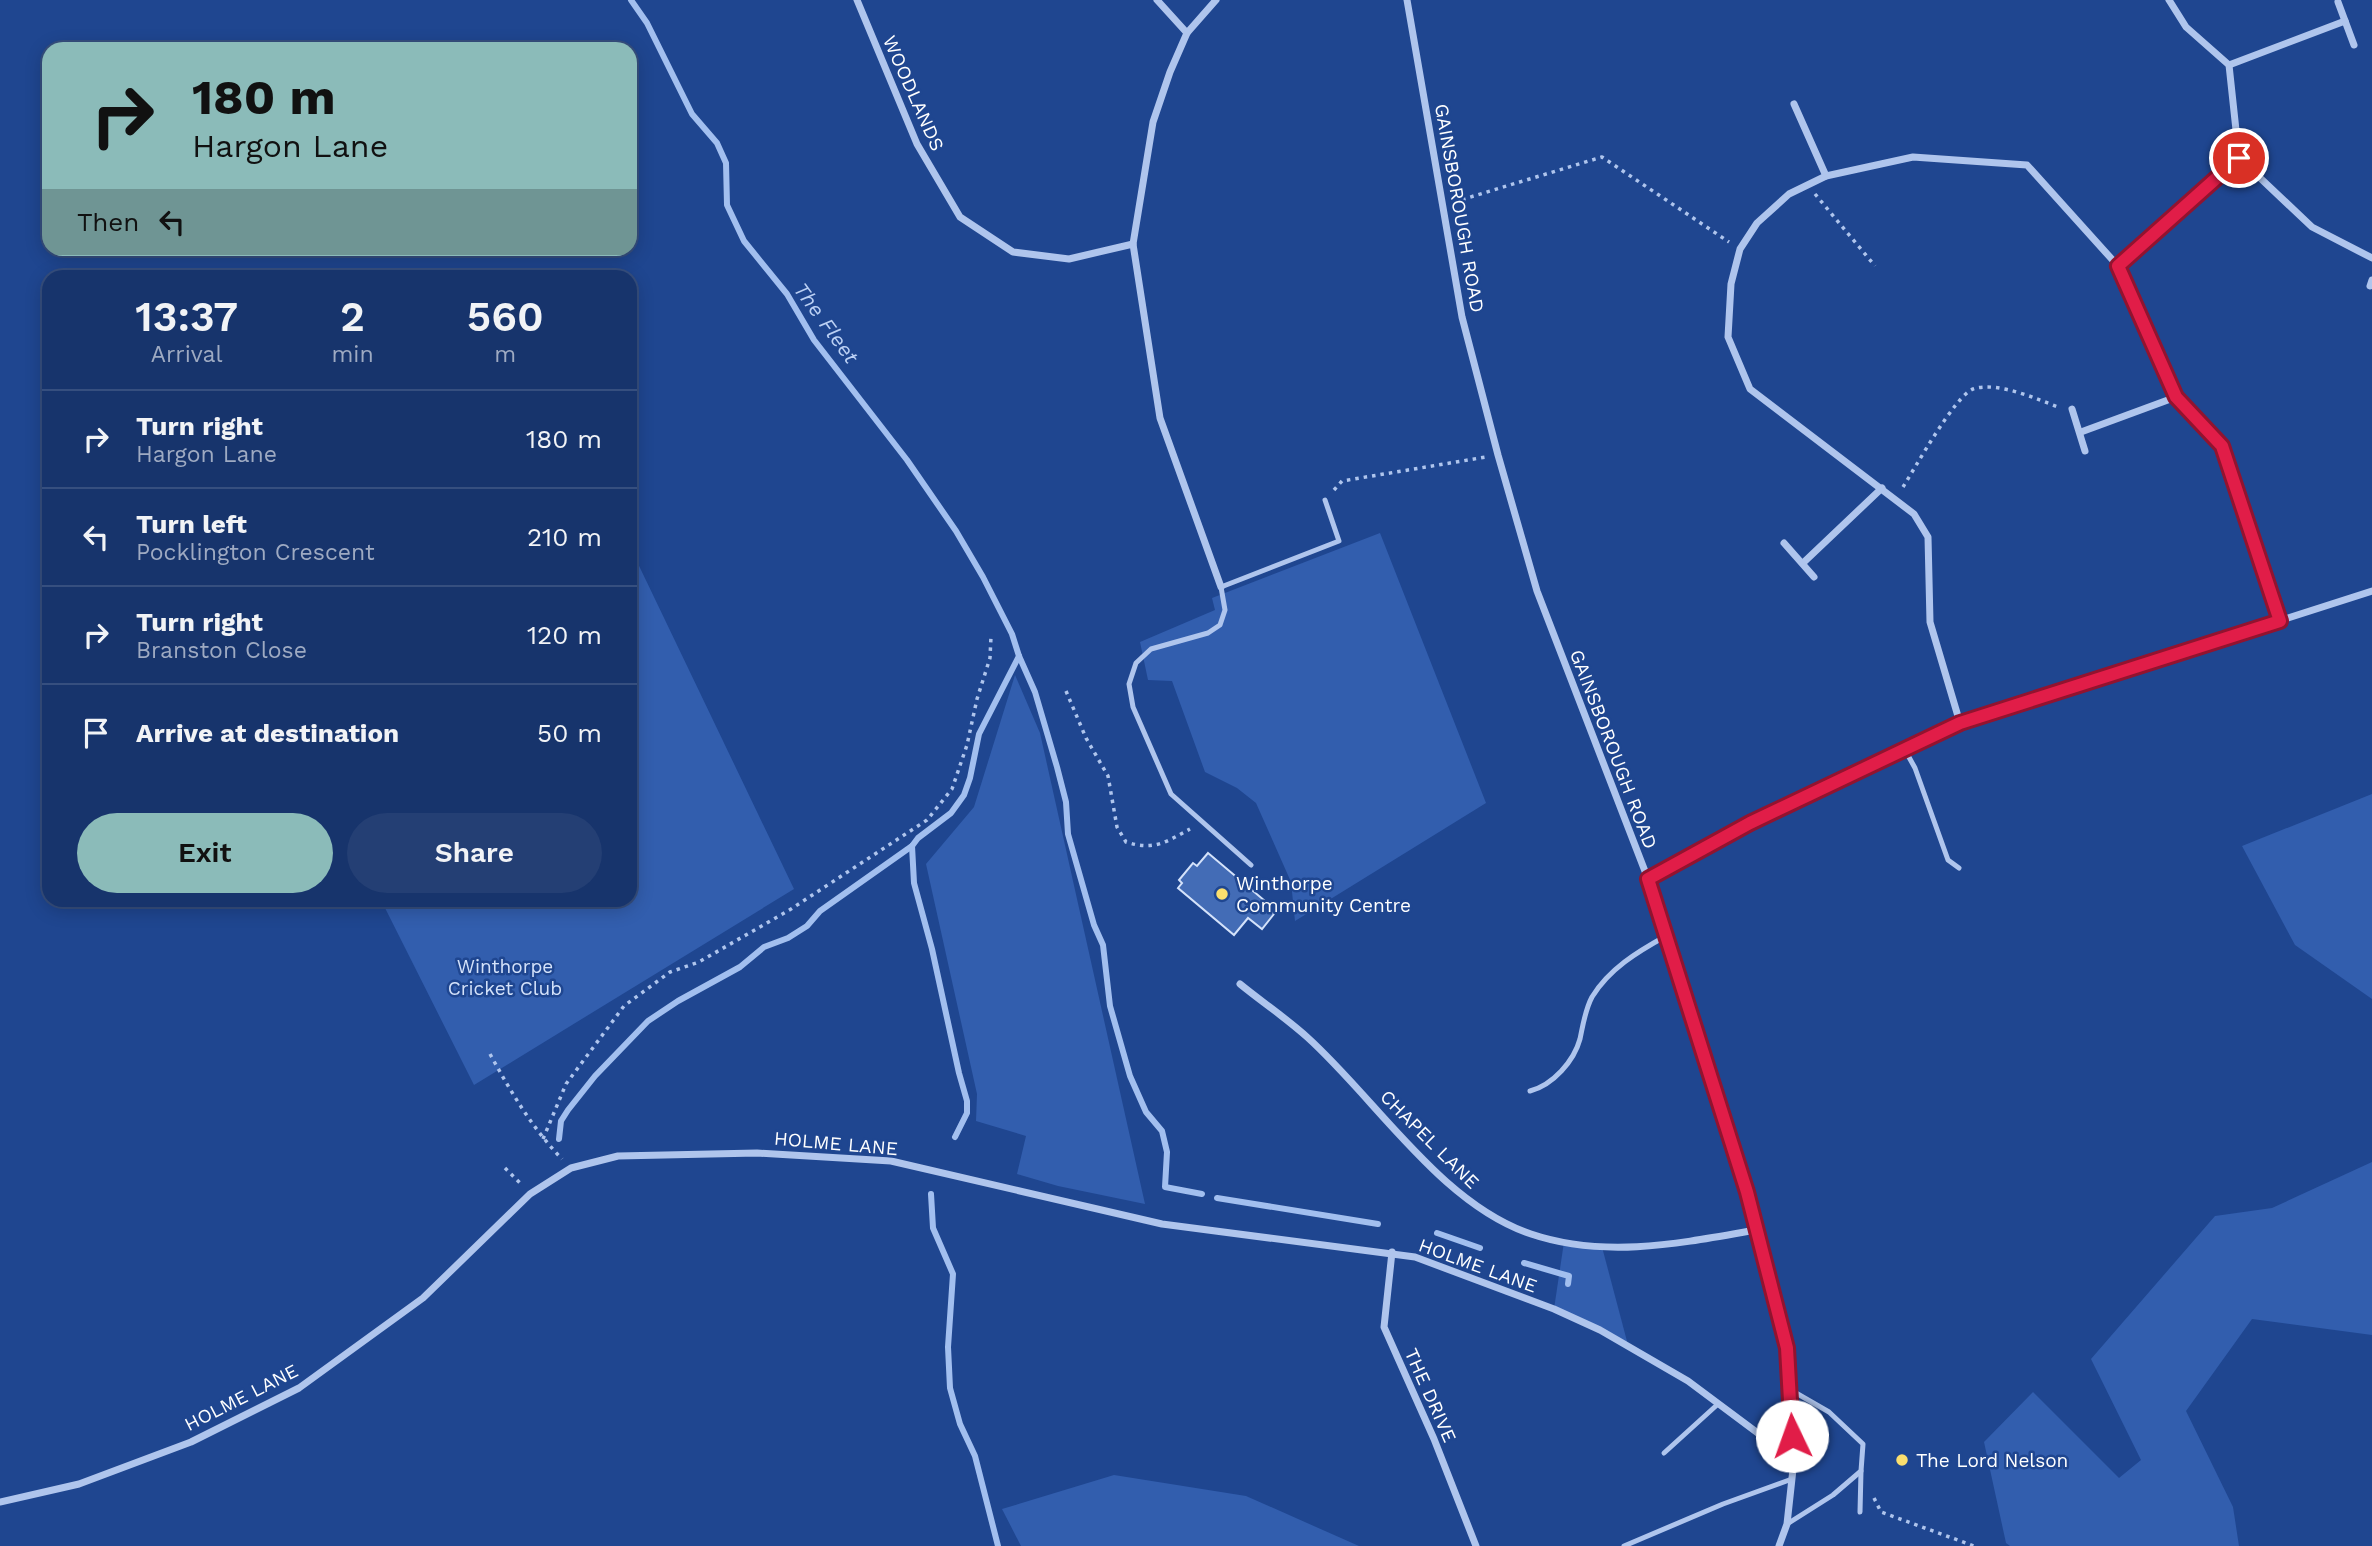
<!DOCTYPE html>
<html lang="en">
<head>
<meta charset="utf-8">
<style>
  :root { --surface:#17346c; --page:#243f74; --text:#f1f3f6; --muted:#9eaac2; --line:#364f7f; --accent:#8bbbb9 }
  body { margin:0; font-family:"Work Sans",sans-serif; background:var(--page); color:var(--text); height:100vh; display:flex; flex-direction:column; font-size:26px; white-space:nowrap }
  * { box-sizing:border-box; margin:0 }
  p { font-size:23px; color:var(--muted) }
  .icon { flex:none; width:38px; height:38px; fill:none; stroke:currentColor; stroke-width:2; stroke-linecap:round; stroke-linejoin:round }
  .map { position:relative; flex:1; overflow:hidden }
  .drawer { position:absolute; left:42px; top:270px; width:595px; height:637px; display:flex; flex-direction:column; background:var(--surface); border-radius:21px; box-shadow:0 4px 18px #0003,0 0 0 2px var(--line) }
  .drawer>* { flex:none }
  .hud { position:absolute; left:42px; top:42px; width:595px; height:214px; border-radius:21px; box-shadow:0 4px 18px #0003,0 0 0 2px var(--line); background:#8bbbb9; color:#111; overflow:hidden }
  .pin { position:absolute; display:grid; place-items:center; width:60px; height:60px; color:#fff; margin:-30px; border:4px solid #fff; border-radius:50%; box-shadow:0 2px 7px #0007 }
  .me { position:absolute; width:77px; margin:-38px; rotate:357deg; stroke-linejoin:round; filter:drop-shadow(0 0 5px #0008) }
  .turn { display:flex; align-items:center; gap:24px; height:147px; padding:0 35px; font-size:32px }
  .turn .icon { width:91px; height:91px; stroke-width:2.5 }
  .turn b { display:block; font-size:49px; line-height:60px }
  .then { display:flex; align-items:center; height:66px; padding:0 35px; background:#0003; gap:14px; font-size:26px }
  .eta { display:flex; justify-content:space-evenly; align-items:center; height:119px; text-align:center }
  .eta b { font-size:42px; font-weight:600; line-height:49px }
  .cta { display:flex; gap:14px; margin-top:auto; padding:14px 35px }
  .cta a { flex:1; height:80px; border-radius:42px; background:var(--accent); color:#111; font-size:28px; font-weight:600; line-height:80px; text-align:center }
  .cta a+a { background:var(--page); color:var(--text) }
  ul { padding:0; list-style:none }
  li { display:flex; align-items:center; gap:21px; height:98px; padding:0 35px; border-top:2px solid var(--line) }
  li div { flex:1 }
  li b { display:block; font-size:26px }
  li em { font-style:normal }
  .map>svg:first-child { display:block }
</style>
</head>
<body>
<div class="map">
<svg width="2372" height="1546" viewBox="0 0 2372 1546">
  <rect width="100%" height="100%" fill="#1f4690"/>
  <!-- green -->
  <g fill="#325eae">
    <path d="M1380 533 1486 803 1295 921 1291 882 1256 803 1237 788 1205 772 1172 681 1148 680 1140 642 1215 610 1212 598Z"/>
    <path d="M630 547 794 889 474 1085 381 900H630Z"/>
    <path d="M1015 675 1040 733 1145 1204 1058 1186 1017 1174 1026 1136 976 1121 977 1094 926 864 974 807Z"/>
    <path d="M2372 794V999L2295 945 2242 846Z"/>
    <path d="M2372 1162V1335L2252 1319 2186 1411 2233 1507 2239 1546H2010L2006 1543 1984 1442 2033 1392 2119 1478 2141 1460 2091 1359 2215 1216 2272 1208Z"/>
    <path d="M1564 1242 1602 1247 1628 1345 1554 1309Z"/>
    <path d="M1114 1475 1246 1496 1359 1546H1021L1002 1509Z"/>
  </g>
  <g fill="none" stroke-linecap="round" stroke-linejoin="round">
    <!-- stream -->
    <g stroke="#a2bfef" stroke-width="6">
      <path d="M631 0 647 23 692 114 717 143 726 163 727 205 744 241 787 294 814 340 907 460 956 531 983 577 1012 634 1019 656 1035 692 1057 767 1066 802 1068 834 1094 925 1103 945 1110 1006 1130 1076 1146 1112 1162 1131 1167 1152 1165 1187 1202 1194"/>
      <path d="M955 1137 967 1113V1101L959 1073 932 949 914 883 912 846 918 838 951 813 964 795 970 778 979 734 1019 656"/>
      <path d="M559 1139 561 1121 568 1110 595 1076 648 1021 678 1001 740 967 764 947 788 938 807 926 820 911 912 846"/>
      <path d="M931 1194 933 1228 953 1274 948 1347 950 1388 960 1424 975 1456 998 1546"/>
      <path d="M1217 1198 1378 1224"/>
      <path d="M1437 1233 1480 1248"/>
      <path d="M1524 1263 1569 1276 1568 1284"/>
    </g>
  </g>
  <!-- building -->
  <path fill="#436cb6" stroke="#d4e2fa" stroke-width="2" d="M1208 853 1265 901 1262 904 1274 914 1262 929 1248 918 1234 935 1178 888 1182 883 1179 880 1193 863 1197 866Z"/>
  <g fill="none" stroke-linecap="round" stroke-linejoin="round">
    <!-- path -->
    <g stroke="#afc5ed" stroke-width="3.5" stroke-dasharray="3.5 5" stroke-linecap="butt">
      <path d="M1815 194 1875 266"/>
      <path d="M1454 202 1602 157 1729 242"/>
      <path d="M1903 487C1915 468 1955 396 1973 389 1997 381 2037 399 2058 407"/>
      <path d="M1334 490 1342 481 1486 457"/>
      <path d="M1066 691 1086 738 1108 776 1117 827 1126 842C1154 851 1166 842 1190 829"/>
      <path d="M490 1054C511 1092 532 1128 562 1159"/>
      <path d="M543 1139 566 1084 624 1006 670 972 699 962 791 909 927 820 952 789 967 745 977 699 990 658 991 636"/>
      <path d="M505 1168 522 1185"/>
      <path d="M1874 1498 1881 1512 1974 1546"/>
    </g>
    <!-- lane -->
    <g stroke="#afc5ed" stroke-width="5">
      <path d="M1905 750 1915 768 1948 860 1959 868"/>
      <path d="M1251 865 1171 794 1133 707 1129 684 1136 663 1151 649 1208 633 1220 625 1225 610 1221 587 1339 541 1325 500"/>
      <path d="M1530 1091C1553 1085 1574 1061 1580 1039 1583 1025 1585 1010 1592 997 1609 969 1637 952 1666 936"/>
      <path d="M1664 1453 1718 1404"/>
      <path d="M1860 1512 1861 1471"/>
      <path d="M1787 1524 1833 1495 1861 1471 1863 1444 1829 1412 1789 1389"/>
      <path d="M1624 1546 1723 1504 1792 1479"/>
    </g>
    <!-- street -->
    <g stroke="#afc5ed" stroke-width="7">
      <path d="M857 0 917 144 960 217 1013 252 1069 259 1133 244"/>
      <path d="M1157 0 1187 33"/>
      <path d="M1216 0 1187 33 1170 72 1153 122 1133 244 1160 418 1221 587"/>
      <path d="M1407 0 1462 317 1498 455 1537 591 1648 879 1747 1192 1787 1348 1794 1460 1787 1524 1779 1546"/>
      <path d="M2338 2 2354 45"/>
      <path d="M2229 65 2345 21"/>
      <path d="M1794 104 1826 176"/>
      <path d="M2239 158 2312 227 2372 258"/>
      <path d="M2118 266 2239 158 2229 65 2186 27 2169 0"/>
      <path d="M2370 286 2372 280"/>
      <path d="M2072 409 2085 451"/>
      <path d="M2081 432 2176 397"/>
      <path d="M1784 543 1814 577"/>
      <path d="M1803 563 1882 488"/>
      <path d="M1960 723 1930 622 1928 537 1914 514 1750 389 1728 337 1731 284 1740 249 1757 223 1789 194 1826 176 1913 157 2027 165 2118 266 2176 397 2222 446 2280 621"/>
      <path d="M1648 879 1750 823 1960 723 2372 591"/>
      <path d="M1240 984C1262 1002 1286 1018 1307 1037 1376 1099 1441 1204 1531 1234 1605 1259 1682 1243 1756 1230"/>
      <path d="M1392 1252 1384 1327 1434 1439 1476 1546"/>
      <path d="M0 1502 79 1484 191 1442 299 1388 423 1298 530 1194 571 1168 618 1156 757 1153 891 1161 1162 1224 1415 1257 1554 1309 1600 1330 1688 1381 1794 1460"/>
    </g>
  </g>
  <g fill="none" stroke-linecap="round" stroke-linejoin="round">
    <defs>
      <path id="route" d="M1792 1436 1787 1348 1747 1192 1648 879 1750 823 1960 723 2280 621 2222 446 2176 397 2118 266 2239 158"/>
    </defs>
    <!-- route casing -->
    <use href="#route" stroke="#92132f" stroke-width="18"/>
    <!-- route -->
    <use href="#route" stroke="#e11d48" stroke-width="12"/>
  </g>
  <!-- markers -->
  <g fill="#fbdf6e" stroke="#1f4690" stroke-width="2.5">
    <circle cx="1222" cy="894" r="7"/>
    <circle cx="1902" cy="1460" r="7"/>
  </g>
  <g text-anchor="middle" stroke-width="5" stroke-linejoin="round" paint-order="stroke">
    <!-- street labels -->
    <g font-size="19" fill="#fff" stroke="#1f4690">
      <text transform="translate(914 93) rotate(66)" y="7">WOODLANDS</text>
      <text transform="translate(1460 208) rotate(80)" y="7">GAINSBOROUGH ROAD</text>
      <text transform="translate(1614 749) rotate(69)" y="7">GAINSBOROUGH ROAD</text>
      <text transform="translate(1430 1139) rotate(45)" y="7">CHAPEL LANE</text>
      <text transform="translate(836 1143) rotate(5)" y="7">HOLME LANE</text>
      <text transform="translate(1478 1265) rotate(20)" y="7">HOLME LANE</text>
      <text transform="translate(1431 1395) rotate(66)" y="7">THE DRIVE</text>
      <text transform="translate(241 1397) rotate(-27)" y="7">HOLME LANE</text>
    </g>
    <!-- poi labels -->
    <g font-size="19" fill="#fff" stroke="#1f4690" text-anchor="start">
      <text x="1236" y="890">Winthorpe<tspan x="1236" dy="22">Community Centre</tspan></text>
      <text x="1916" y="1467">The Lord Nelson</text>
    </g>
    <!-- park labels -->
    <g font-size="19" fill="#d4e2fa" stroke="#1f4690">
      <text x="505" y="973">Winthorpe<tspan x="505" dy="22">Cricket Club</tspan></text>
    </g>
    <!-- water labels -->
    <g font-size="21" font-style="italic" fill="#bbd0f4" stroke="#1f4690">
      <text transform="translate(826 323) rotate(54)" y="7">The Fleet</text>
    </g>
  </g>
</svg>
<div class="pin" style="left:2239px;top:158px;background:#d93025"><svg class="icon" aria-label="arrive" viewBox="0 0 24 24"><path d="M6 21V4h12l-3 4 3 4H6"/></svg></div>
<svg class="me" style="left:1792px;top:1436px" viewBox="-20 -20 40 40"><circle r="19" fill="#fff"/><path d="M0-13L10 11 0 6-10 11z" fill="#e11d48"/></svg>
<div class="hud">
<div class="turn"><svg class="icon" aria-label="right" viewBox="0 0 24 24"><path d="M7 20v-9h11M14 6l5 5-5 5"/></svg><div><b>180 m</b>Hargon Lane</div></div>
<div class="then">Then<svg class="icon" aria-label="left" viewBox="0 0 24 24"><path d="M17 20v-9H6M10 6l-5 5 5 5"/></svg></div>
</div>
<section class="drawer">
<div class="eta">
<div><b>13:37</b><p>Arrival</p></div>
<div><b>2</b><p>min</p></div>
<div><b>560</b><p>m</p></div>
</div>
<ul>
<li><svg class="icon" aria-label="right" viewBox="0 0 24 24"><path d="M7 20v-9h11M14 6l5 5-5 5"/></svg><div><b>Turn right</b><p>Hargon Lane</p></div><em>180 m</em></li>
<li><svg class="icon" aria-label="left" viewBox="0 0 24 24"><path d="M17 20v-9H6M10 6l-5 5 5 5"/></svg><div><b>Turn left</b><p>Pocklington Crescent</p></div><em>210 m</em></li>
<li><svg class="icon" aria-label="right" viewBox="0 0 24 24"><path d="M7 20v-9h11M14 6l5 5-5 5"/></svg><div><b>Turn right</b><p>Branston Close</p></div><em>120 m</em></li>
<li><svg class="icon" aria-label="arrive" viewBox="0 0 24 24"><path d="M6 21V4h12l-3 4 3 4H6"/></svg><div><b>Arrive at destination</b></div><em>50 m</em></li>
</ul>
<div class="cta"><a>Exit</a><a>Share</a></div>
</section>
</div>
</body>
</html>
